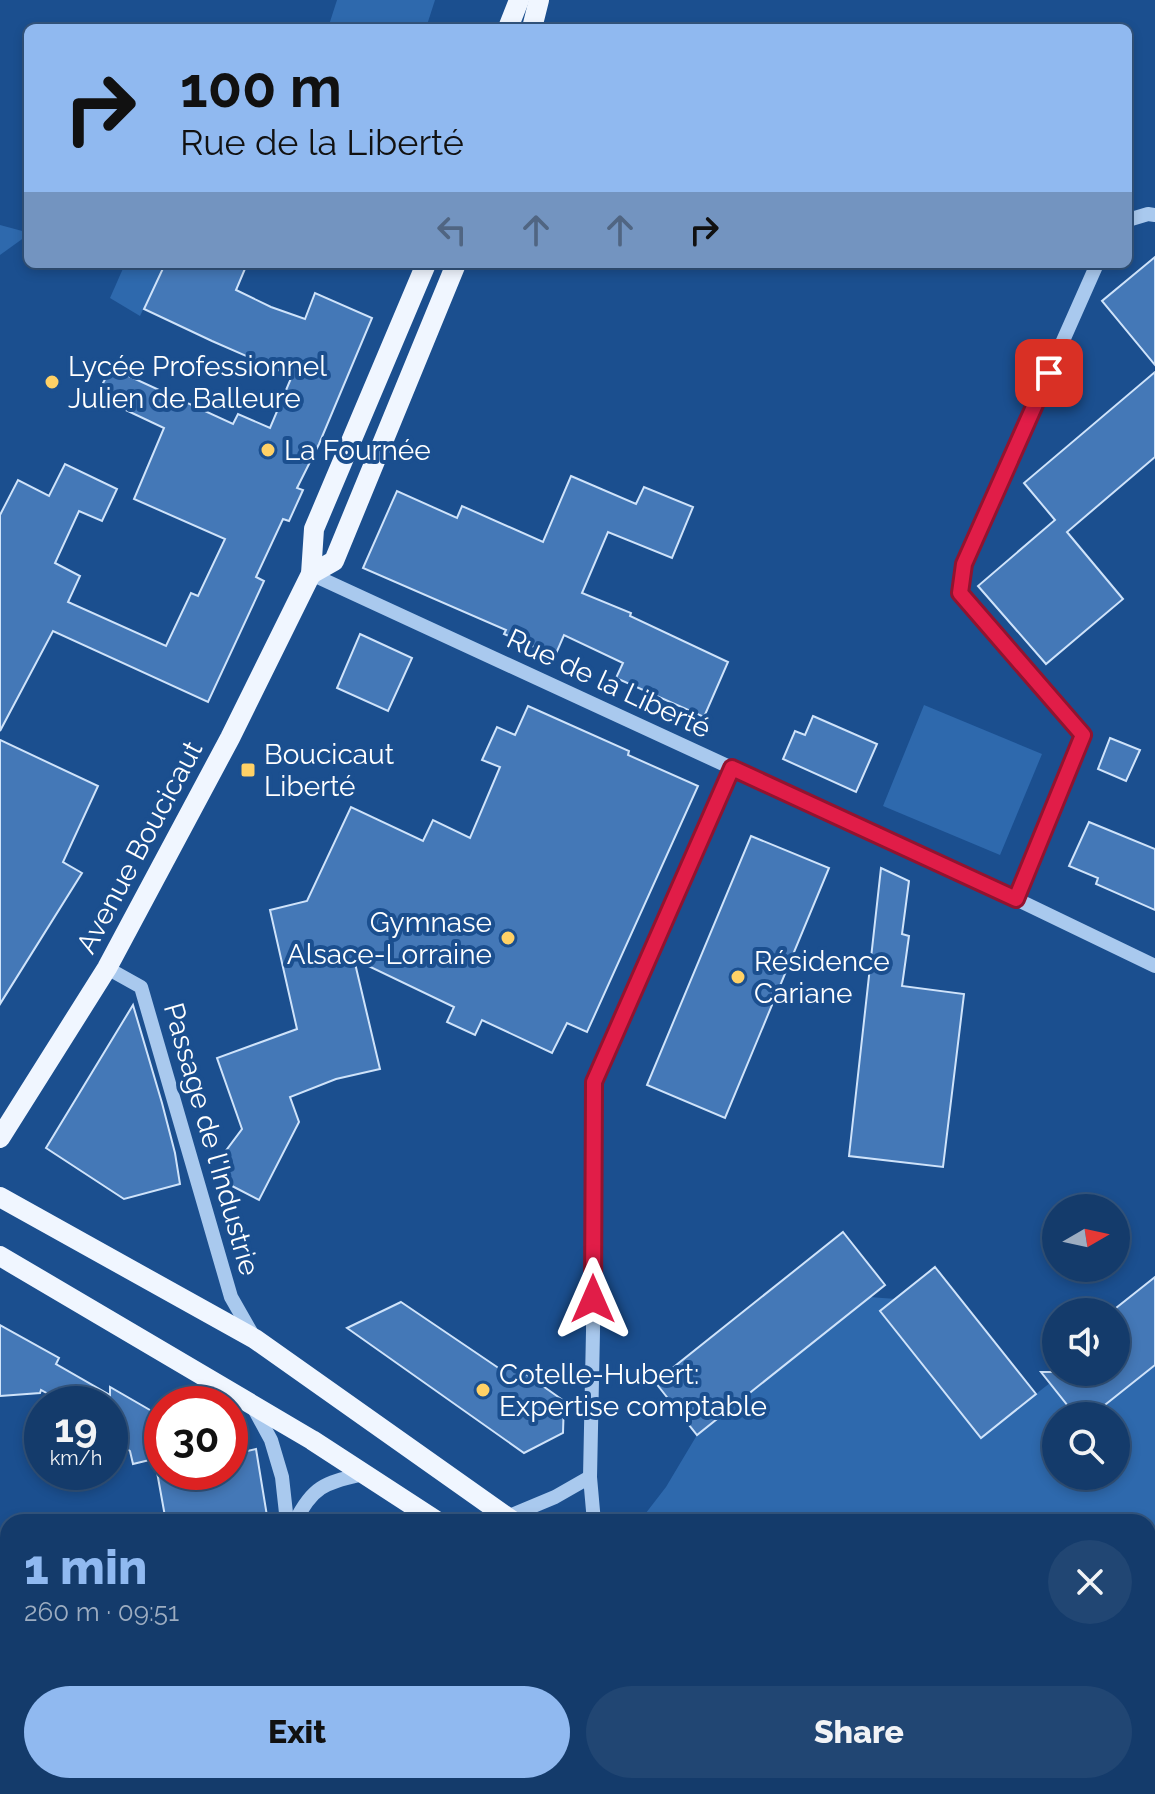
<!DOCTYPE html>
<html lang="en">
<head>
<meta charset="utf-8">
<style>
  :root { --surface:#143b6b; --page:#214673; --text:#f1f3f6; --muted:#9dadc1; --line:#33557e; --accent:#90b9f0 }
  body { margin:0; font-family:Raleway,sans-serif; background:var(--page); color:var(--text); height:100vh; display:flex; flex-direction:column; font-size:30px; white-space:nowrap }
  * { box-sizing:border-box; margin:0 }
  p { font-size:26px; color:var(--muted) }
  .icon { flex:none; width:44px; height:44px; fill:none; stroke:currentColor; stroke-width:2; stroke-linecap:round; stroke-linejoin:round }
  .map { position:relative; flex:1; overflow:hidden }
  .sheet { position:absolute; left:0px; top:1514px; width:1156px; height:280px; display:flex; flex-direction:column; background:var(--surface); border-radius:24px 24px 0 0; box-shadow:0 4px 12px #0003,0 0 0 2px var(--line) }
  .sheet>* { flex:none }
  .banner { position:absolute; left:24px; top:24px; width:1108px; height:244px; border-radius:12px; box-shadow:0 4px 12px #0003,0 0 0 2px var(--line); background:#90b9f0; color:#111; overflow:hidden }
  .needle { width:52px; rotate:81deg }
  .tools { position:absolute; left:1042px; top:1194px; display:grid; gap:16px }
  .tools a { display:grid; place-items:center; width:88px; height:88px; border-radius:50%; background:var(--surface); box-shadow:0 4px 12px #0003,0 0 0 2px var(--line); font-size:40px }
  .speed { position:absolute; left:24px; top:1386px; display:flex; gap:16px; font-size:40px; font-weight:700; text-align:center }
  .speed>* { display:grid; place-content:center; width:104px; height:104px; border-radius:50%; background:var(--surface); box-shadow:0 4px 12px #0003,0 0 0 2px var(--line); line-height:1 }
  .speed small { font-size:20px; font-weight:400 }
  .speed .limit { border:12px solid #d22; background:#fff; color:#111 }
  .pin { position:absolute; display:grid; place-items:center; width:68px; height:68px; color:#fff; margin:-34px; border-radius:16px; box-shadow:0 4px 12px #0006 }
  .me { position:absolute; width:88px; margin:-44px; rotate:0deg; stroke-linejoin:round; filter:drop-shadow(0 0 6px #0008) }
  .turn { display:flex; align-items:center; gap:28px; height:168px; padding:0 24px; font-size:36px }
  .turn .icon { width:104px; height:104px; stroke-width:2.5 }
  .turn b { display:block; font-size:56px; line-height:68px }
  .lanes { display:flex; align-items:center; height:76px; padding:0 24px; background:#0003; justify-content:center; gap:40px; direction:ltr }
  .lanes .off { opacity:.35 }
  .round { display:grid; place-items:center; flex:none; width:84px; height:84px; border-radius:42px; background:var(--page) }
  .headline { display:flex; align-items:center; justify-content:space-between; height:136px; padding:0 24px }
  h1 { font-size:48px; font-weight:800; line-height:60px; color:var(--accent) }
  .primary-button { display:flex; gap:16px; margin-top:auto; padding:16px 24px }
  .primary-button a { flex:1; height:92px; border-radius:48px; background:var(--accent); color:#111; font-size:32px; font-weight:800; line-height:92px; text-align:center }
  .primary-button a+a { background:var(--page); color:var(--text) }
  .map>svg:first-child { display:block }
</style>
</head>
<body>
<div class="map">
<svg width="1155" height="1794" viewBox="0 0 1155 1794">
  <rect width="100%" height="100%" fill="#1b4f8f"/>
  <!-- green -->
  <g fill="#2e69ad">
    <path d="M337 0H435L426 28H328Z"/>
    <path d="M0 225 26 232 25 237 0 255Z"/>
    <path d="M125 264H165L140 316 110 298Z"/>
    <path d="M924 705 1042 754 1000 855 883 806Z"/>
    <path d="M869 1297 896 1299 981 1437 1050 1383 1076 1416H1056V1476H1116V1416H1091L1155 1365V1703L1148 1705V1522H639L666 1487 697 1435Z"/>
    <path d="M8 1573V1636L0 1626V1576Z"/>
    <path d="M606 1786H729L738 1794H597Z"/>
    <path d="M902 1786H1038L1030 1794H910Z"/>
  </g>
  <!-- building -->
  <g fill="#4478b7" stroke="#cfe3fa" stroke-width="2">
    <path d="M1155 257V365L1102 301Z"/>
    <path d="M165 264H247L236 290 271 307 305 319 315 293 372 318 319 444 297 488 303 490 289 521 283 519 256 577 264 581 208 702 53 631 0 731V515L18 480 49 496 65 464 117 489 102 521 79 511 55 563 80 576 68 602 166 646 191 593 198 596 225 539 134 499 164 428 96 396 109 372H120L233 424 238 414 270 428 292 376 212 341 144 309Z"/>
    <path d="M1155 372V457L1067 532 1123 599 1046 664 978 586 1055 520 1024 483Z"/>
    <path d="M571 476 636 504 644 487 693 507 672 558 608 532 582 593 631 613 630 616 728 662 704 717 616 678 623 663 564 635 555 656 504 634 506 630 363 568 397 491 457 518 462 506 543 542Z"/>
    <path d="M360 634 412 658 388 711 337 688Z"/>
    <path d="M528 706 629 751 628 755 698 786 587 1032 567 1023 552 1053 482 1020 475 1035 447 1022 454 1007 354 959 380 1069 336 1079 290 1097 299 1122 259 1200 232 1186 222 1156 242 1129 217 1058 297 1029 270 910 307 901 351 807 423 841 433 820 470 838 500 767 482 760 497 727 515 735Z"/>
    <path d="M813 716 877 744 856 792 783 759 795 731 805 735Z"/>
    <path d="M1110 738 1140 750 1126 781 1098 769Z"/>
    <path d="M0 740 98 786 63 862 82 873 0 1004Z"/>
    <path d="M1089 822 1155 849V910L1096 884 1098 878 1069 866Z"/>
    <path d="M751 836 829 868 725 1118 647 1085Z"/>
    <path d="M881 868 909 881 902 934 909 936 902 986 964 994 943 1167 849 1156Z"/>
    <path d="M133 1005 162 1103 175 1153 180 1184 124 1199 46 1148Z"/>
    <path d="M843 1232 885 1285 697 1435 655 1382Z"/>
    <path d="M935 1267 1036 1394 981 1438 880 1311Z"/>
    <path d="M1155 1277V1365L1091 1416H1076L1041 1372H1116V1308Z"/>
    <path d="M401 1302 500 1369 513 1365 564 1401 563 1433 524 1453 347 1328Z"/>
    <path d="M0 1325 59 1358 56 1364 110 1395V1387L162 1417V1457L133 1464 130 1451 110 1438V1404H66L41 1390 40 1393 0 1396Z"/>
    <path d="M256 1449 268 1522H166L157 1472H230V1455Z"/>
  </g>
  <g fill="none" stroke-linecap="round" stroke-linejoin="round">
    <!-- minor -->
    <g stroke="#a9c9ee" stroke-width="14">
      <path d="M1128 220 1148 214 1155 215"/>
      <path d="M311 574 1016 899 1155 966"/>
      <path d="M1016 899 1083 735 960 593 964 564 1097 264"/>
      <path d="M107 968 141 987 231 1297 255 1339"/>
      <path d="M252 1405 271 1440 282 1477 287 1522"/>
      <path d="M590 1477 593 1331 594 1082 732 768"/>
      <path d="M507 1517 555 1497 590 1477 594 1522"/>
      <path d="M295 1522C313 1485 326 1483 363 1474"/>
      <path d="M319 1786 320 1794"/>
    </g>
    <!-- major -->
    <g stroke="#f0f6ff" stroke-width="20">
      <path d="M508 28 519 0"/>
      <path d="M532 28 539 0"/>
      <path d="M311 574 334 561 456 264"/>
      <path d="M0 1138 107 968 230 738 311 574 314 529 426 264"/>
      <path d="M0 1197 255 1339 514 1522"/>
      <path d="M0 1256 312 1440 438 1522"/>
      <path d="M762 1786 771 1794"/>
      <path d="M829 1786 838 1794"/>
    </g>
  </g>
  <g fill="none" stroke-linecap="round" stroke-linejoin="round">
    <defs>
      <path id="route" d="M593 1299 594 1082 732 768 1016 899 1083 735 960 593 964 564 1049 373"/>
    </defs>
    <!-- route casing -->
    <use href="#route" stroke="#92132f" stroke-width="20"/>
    <!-- route -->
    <use href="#route" stroke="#e11d48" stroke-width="14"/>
  </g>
  <!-- markers -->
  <g fill="#ffd166" stroke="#1b4f8f" stroke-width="3">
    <circle cx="52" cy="382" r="8"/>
    <circle cx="268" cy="450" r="8"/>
    <rect x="240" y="762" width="16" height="16" rx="4"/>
    <circle cx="508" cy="938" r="8"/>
    <circle cx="738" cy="977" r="8"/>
    <circle cx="483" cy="1390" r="8"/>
  </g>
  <g text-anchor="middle" stroke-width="8" stroke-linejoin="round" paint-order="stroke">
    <!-- poi labels -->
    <g font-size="28" fill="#fff" stroke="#1b4f8f" text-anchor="start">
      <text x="68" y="376">Lycée Professionnel<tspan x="68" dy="32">Julien de Balleure</tspan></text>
      <text x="284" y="460">La Fournée</text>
      <text x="264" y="764">Boucicaut<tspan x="264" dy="32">Liberté</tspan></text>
      <text x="492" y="932" text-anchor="end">Gymnase<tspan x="492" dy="32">Alsace-Lorraine</tspan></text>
      <text x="754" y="971">Résidence<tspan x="754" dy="32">Cariane</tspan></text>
      <text x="499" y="1384">Cotelle-Hubert:<tspan x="499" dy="32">Expertise comptable</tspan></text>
    </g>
    <!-- street labels -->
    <g font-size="28" fill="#fff" stroke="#1b4f8f">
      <text transform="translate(609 683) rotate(25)" y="10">Rue de la Liberté</text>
      <text transform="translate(139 847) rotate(-62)" y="10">Avenue Boucicaut</text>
      <text transform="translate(212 1139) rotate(74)" y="10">Passage de l'Industrie</text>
    </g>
  </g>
</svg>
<div class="tools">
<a><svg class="needle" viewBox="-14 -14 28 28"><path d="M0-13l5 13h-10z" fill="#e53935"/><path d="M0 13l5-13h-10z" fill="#9dadc1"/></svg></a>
<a><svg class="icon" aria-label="sound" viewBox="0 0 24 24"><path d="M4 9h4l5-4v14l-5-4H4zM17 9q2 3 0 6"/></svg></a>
<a><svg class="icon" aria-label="search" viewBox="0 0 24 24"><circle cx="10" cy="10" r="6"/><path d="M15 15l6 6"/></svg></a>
</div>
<div class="speed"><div>19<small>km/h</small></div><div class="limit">30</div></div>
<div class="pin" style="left:1049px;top:373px;background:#d93025"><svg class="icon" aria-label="arrive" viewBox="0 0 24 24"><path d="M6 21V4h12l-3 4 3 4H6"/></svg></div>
<svg class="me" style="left:593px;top:1299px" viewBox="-20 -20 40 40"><path d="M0-17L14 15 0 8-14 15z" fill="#e11d48" stroke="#fff" stroke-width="4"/></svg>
<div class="banner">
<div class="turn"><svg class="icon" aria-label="right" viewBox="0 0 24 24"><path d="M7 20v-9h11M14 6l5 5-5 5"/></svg><div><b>100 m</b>Rue de la Liberté</div></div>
<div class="lanes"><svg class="icon off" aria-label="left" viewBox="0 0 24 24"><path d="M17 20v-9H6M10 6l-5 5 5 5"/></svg><svg class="icon off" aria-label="ahead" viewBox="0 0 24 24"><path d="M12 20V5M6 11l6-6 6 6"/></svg><svg class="icon off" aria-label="ahead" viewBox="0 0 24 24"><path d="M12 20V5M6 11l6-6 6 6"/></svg><svg class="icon" aria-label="right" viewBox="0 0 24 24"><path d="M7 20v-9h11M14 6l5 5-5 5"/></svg></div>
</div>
<section class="sheet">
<div class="headline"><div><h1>1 min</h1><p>260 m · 09:51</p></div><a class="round"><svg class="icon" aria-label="close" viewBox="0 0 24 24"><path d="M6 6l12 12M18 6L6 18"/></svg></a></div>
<div class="primary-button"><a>Exit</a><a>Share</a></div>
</section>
</div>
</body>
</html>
